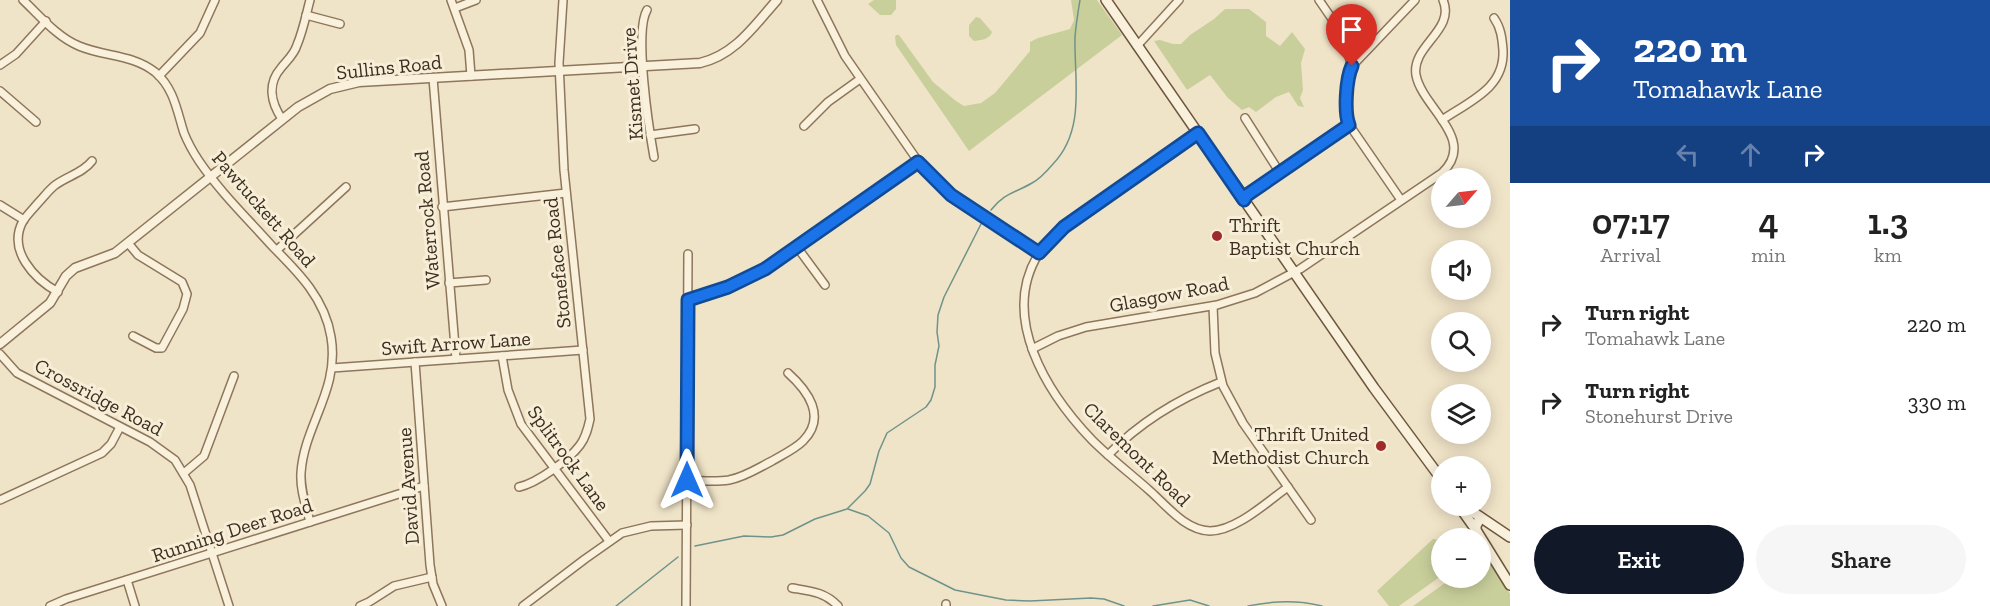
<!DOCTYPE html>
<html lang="en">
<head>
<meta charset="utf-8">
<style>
  :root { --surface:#fff; --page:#f6f6f6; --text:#222; --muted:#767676; --accent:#111827 }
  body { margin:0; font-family:"Zilla Slab",serif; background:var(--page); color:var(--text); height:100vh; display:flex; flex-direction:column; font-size:22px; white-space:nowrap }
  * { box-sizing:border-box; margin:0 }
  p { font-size:20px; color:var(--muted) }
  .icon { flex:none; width:33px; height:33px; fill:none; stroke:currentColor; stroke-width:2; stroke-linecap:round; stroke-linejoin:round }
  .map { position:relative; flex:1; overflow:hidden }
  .side { display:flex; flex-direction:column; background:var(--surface); width:480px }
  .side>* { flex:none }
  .banner { background:#1a4fa0; color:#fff; overflow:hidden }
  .needle { width:39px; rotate:62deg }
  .buttons { position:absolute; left:1431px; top:168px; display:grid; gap:12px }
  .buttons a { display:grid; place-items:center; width:60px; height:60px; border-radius:50%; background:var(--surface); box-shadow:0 3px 15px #0003; font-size:30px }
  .pin { position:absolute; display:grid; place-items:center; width:51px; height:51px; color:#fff; margin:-62px -26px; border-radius:50% 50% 50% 0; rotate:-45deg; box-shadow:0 0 6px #0007 }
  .pin .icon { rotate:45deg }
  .me { position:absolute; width:66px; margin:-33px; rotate:0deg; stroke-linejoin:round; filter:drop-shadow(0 0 4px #0008) }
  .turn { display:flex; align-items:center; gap:21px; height:126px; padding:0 24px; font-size:27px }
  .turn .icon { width:78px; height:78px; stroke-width:2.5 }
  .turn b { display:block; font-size:42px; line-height:51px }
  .lanes { display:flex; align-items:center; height:57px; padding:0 24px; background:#0003; justify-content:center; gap:30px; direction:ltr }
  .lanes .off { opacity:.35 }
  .eta { display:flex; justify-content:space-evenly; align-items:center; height:102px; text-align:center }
  .eta b { font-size:36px; font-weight:600; line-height:42px }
  .primary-button { display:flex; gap:12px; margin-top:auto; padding:12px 24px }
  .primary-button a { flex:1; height:69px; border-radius:36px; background:var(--accent); color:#fff; font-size:24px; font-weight:600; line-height:69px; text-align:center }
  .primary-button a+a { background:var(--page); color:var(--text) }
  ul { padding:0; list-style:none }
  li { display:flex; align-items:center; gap:18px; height:78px; padding:0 24px }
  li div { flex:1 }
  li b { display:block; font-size:22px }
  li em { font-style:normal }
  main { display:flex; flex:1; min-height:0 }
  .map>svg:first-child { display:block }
</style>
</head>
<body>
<main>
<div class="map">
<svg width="1510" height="606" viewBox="0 0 1510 606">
  <rect width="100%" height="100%" fill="#f0e4c8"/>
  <!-- green -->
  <g fill="#c9cf9b">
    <path d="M874 0H896V9L891 15H880L868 4Z"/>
    <path d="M1071 0H1097L1122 35 969 151 896 45 895 37 896 35H899L933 82 956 101 964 106 981 103 995 93 1030 51V42L1038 38 1070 29 1074 20Z"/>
    <path d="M1225 9H1249L1266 22V36L1280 46 1292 32 1305 49 1301 63 1303 90 1300 98 1304 107 1298 106 1289 92 1276 97 1256 112 1249 107 1242 110 1228 98 1210 75 1187 90 1154 41 1160 40 1173 44H1181L1190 35 1214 19Z"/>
    <path d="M976 17 980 18 992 32C989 40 981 40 974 41L969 36V25Z"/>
    <path d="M1462 530 1472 531 1474 535 1472 538H1447Z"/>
    <path d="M1433 539 1441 540V576L1399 606H1389L1377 591Z"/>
    <path d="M1481 544 1510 594V606H1413L1452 578H1480Z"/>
  </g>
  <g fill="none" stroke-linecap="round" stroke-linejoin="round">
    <!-- stream -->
    <g stroke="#6f938a" stroke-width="1.5">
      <path d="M991 210C1004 193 1015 193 1032 183 1040 179 1047 171 1053 164 1086 130 1074 80 1075 37 1076 24 1078 12 1080 0"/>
      <path d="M848 509 868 516 889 533 901 558 909 567 955 590 1006 600 1030 601 1091 598 1104 599 1124 606"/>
      <path d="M695 546 744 536 771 537 783 535 815 519 847 509 865 491 870 484 879 451 887 433 926 407 931 400 935 387V365L939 346 937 332 938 315 944 297 981 224"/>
      <path d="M616 606 678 557"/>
      <path d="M1153 606 1190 600 1209 606"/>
      <path d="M1248 606C1272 601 1298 600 1322 606"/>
    </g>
    <defs>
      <g id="minor">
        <path d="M23 0C40 16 57 37 79 46 105 57 132 54 155 72 174 88 177 111 184 133 188 143 193 152 199 161 220 192 248 219 273 247 299 273 325 299 331 337 340 390 304 425 301 473 300 490 306 506 310 522"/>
        <path d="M451 0 469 50 471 76"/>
        <path d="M817 0 845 56 922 167 951 195 1039 253"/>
        <path d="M1319 0 1341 32 1352 66 1348 82V123L1401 200"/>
        <path d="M455 8 476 0"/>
        <path d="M647 10C634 32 649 129 654 157"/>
        <path d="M306 15 340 24"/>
        <path d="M1137 46 1179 0"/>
        <path d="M0 65 16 54 46 21"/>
        <path d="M1352 66 1415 0"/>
        <path d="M159 76 200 33 215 0"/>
        <path d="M433 78 456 359"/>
        <path d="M0 91 36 122"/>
        <path d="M1245 118 1280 173"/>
        <path d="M282 119C271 103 267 84 281 68 287 60 294 55 297 45 303 31 306 15 310 0"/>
        <path d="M1442 120C1470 101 1505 88 1503 50 1502 38 1501 28 1494 18"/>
        <path d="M804 126 828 102 860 79"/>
        <path d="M1198 133C1167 154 1136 176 1105 198 1082 214 1054 229 1039 253 999 317 1047 393 1092 440 1110 458 1131 474 1150 491 1167 506 1185 530 1210 531 1236 531 1267 502 1288 487"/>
        <path d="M650 135 695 129"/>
        <path d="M1244 200 1247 195 1349 125"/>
        <path d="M0 205 24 220"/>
        <path d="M442 207 566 193"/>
        <path d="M128 243 138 255 182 282 187 294 183 309 162 348H156L133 336"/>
        <path d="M797 247 825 285"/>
        <path d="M277 250 346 187"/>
        <path d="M449 283 486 280"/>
        <path d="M58 292C34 279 7 250 23 221 27 215 33 209 38 203 43 198 48 191 54 186 65 177 83 173 92 161"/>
        <path d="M688 300 728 287 765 269 918 162"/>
        <path d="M1213 306 1215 353 1223 386 1243 423 1311 520"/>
        <path d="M1032 349 1058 336 1086 327 1217 305 1255 293 1300 269 1442 173C1478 139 1422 108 1416 75 1411 46 1456 30 1443 0"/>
        <path d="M0 354 17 373 150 442 175 460 190 485 229 606"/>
        <path d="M502 356 508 390 521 424 609 541"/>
        <path d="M415 362 430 565 433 584 442 606"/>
        <path d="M332 368 583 350"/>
        <path d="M1108 455C1141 421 1178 399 1221 382"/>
        <path d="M184 473 204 456 234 376"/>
        <path d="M687 480C701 481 716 482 729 480 745 477 758 468 772 461 782 455 795 449 803 441 827 417 808 391 788 373"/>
        <path d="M519 487C537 483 569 460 580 445 586 437 588 428 590 419L564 170 559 63 563 0"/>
        <path d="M0 500 102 453 111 444 120 427"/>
        <path d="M127 580 135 606"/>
        <path d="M792 588C810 591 825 592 838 606"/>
        <path d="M946 604V606"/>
        <path d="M50 606 66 599 424 486"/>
        <path d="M360 606 369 602 394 586 432 577"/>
        <path d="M523 606 585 559 622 533 651 526 687 525"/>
        <path d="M686 606 688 254"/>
      </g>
      <path id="tertiary" d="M0 344 50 303 66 276 75 268 115 253 298 107 330 89 359 82 700 63C735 55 754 26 777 0"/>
      <g id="secondary">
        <path d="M1106 0 1374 388 1442 480"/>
        <path d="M1459 506 1476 530"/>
        <path d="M1464 506 1510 537"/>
        <path d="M1480 518 1476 526V530L1510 585"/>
      </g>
    </defs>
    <!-- minor casing -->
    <use href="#minor" stroke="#8d765c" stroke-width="10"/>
    <!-- tertiary casing -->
    <use href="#tertiary" stroke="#8d765c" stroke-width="11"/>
    <!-- secondary casing -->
    <use href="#secondary" stroke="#6f573f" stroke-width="12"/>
    <!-- minor -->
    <use href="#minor" stroke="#faf1dc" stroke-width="7"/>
    <!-- tertiary -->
    <use href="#tertiary" stroke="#faf1dc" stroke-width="8"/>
    <!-- secondary -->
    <use href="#secondary" stroke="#faf1dc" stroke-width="9"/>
  </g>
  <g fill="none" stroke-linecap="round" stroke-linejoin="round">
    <defs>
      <path id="route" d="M687 480 688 300 728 287 765 269 918 162 951 195 1039 253 1064 227 1198 133 1244 200 1247 195 1349 125C1344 112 1346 79 1352 66"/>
    </defs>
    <!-- route casing -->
    <use href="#route" stroke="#114b97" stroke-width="15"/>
    <!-- route -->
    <use href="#route" stroke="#1a73e8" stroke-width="10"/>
  </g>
  <!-- markers -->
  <g fill="#9e2a2b" stroke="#f7eed8" stroke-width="2">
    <circle cx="1217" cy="236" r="6"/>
    <circle cx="1381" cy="446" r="6"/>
  </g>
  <g text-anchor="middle" stroke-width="6" stroke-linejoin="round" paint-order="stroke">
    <!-- street labels -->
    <g font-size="20" fill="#3d2e20" stroke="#f7eed8">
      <text transform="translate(389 67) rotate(-6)" y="7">Sullins Road</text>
      <text transform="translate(632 84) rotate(-94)" y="7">Kismet Drive</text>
      <text transform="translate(264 209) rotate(49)" y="7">Pawtuckett Road</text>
      <text transform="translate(427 220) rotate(-95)" y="7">Waterrock Road</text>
      <text transform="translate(557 263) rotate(-96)" y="7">Stoneface Road</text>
      <text transform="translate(1169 294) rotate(-11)" y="7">Glasgow Road</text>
      <text transform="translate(456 343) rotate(-4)" y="7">Swift Arrow Lane</text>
      <text transform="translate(99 397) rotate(28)" y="7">Crossridge Road</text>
      <text transform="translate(1137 454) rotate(44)" y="7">Claremont Road</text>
      <text transform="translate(569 458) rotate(54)" y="7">Splitrock Lane</text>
      <text transform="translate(408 486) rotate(-94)" y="7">David Avenue</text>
      <text transform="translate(232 530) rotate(-18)" y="7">Running Deer Road</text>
    </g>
    <!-- poi labels -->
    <g font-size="20" fill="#3d2e20" stroke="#f7eed8" text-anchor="start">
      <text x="1229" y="232">Thrift<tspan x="1229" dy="23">Baptist Church</tspan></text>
      <text x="1369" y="441" text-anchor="end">Thrift United<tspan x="1369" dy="23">Methodist Church</tspan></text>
    </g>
  </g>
</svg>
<div class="buttons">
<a><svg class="needle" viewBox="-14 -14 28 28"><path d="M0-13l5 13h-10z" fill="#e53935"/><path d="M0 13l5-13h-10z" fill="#767676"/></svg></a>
<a><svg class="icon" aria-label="sound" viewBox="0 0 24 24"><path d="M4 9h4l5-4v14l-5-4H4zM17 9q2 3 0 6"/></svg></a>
<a><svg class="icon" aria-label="search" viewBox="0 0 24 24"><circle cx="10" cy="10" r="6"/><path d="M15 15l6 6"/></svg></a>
<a><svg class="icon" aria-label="layers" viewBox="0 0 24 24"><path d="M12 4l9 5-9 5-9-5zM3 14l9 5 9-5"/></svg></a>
<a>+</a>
<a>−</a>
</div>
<div class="pin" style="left:1352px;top:66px;background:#d93025"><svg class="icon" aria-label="arrive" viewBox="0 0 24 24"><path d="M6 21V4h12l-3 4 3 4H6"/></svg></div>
<svg class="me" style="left:687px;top:480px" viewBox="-20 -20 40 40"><path d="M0-17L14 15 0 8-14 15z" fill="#1a73e8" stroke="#fff" stroke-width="4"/></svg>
</div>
<section class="side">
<div class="banner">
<div class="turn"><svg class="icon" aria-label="right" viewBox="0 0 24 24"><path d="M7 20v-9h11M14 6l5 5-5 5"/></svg><div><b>220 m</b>Tomahawk Lane</div></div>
<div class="lanes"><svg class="icon off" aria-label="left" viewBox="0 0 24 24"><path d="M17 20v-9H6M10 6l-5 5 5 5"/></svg><svg class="icon off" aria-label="ahead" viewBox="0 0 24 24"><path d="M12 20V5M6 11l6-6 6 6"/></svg><svg class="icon" aria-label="right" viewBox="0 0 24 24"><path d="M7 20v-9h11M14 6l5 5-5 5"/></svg></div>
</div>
<div class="eta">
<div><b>07:17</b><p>Arrival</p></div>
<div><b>4</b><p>min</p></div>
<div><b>1.3</b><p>km</p></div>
</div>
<ul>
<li><svg class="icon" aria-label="right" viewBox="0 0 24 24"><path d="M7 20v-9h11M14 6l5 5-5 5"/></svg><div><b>Turn right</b><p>Tomahawk Lane</p></div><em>220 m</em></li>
<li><svg class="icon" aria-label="right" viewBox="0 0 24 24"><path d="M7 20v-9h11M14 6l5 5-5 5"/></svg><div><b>Turn right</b><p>Stonehurst Drive</p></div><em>330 m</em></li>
</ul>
<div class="primary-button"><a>Exit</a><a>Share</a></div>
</section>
</main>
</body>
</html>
